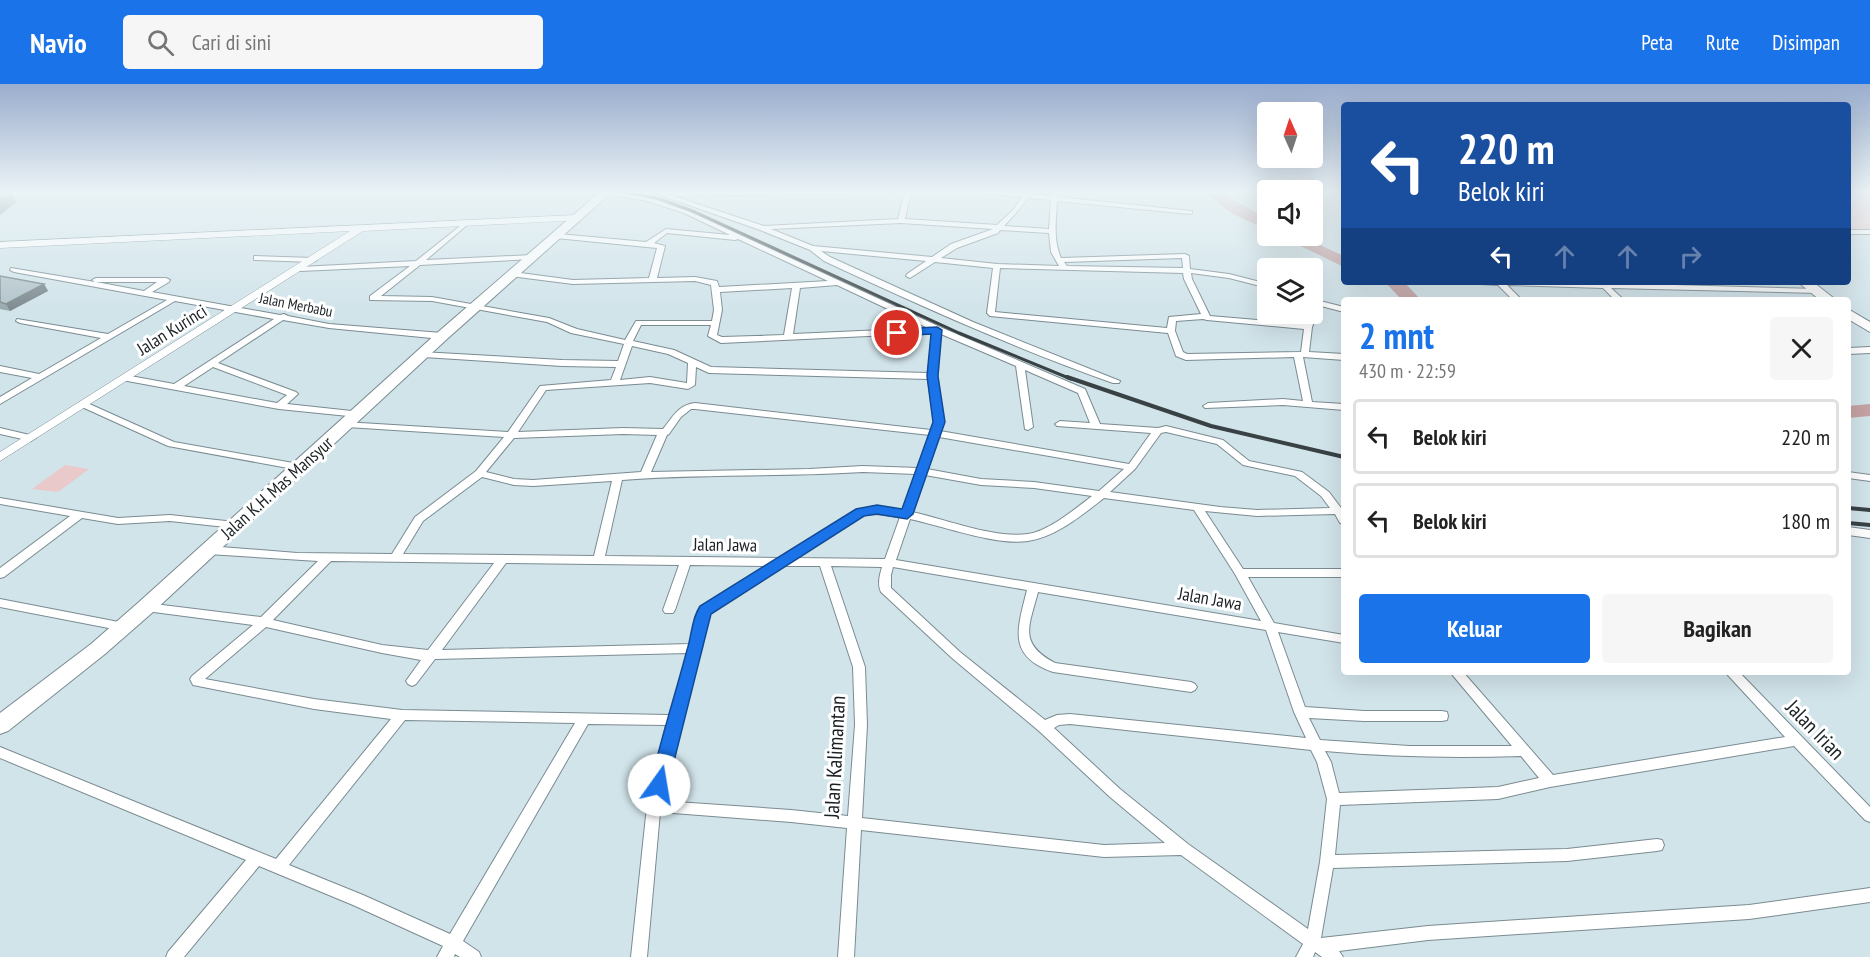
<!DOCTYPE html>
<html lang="id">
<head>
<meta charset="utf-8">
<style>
  :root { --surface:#fff; --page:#f6f6f6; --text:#222; --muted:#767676; --line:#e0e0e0; --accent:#1a73e8 }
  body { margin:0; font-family:"PT Sans Narrow",sans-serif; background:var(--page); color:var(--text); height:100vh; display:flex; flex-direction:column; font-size:22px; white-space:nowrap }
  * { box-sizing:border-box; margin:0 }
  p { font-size:20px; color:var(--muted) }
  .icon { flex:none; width:33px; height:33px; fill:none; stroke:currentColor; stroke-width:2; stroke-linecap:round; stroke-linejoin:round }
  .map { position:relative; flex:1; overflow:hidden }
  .panel { position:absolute; left:1341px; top:213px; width:510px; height:378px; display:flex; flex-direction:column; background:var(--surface); border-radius:6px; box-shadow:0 6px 24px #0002 }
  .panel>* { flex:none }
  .banner { position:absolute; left:1341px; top:18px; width:510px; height:183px; border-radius:6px; box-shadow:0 6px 24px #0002; background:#1a4fa0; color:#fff; overflow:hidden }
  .needle { width:39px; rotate:357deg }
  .fabs { position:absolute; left:1257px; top:18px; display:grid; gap:12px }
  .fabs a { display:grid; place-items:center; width:66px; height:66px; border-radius:6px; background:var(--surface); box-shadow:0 6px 24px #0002; font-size:30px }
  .pin { position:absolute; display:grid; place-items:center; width:51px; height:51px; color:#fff; margin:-26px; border:3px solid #fff; border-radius:50%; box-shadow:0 2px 6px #0007 }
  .me { position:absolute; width:66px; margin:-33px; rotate:13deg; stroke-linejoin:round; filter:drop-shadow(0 0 4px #0008) }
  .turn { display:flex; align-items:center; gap:21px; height:126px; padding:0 18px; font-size:27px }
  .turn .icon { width:78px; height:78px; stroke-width:2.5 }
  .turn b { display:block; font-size:42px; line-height:51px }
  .lanes { display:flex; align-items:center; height:57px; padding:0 18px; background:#0003; justify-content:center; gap:30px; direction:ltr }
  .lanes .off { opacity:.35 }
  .round { display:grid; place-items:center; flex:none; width:63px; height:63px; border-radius:6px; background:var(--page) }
  .summary { display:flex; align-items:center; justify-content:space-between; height:102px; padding:0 18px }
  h1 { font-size:36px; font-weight:600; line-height:45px; color:var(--accent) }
  .action { display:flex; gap:12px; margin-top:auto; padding:12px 18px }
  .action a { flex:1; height:69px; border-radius:6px; background:var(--accent); color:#fff; font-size:24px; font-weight:600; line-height:69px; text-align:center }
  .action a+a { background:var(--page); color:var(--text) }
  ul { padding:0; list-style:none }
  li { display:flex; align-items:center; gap:18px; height:75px; margin:0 12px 9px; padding:0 6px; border:3px solid var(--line); border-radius:6px }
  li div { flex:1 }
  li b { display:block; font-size:22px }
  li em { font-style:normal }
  header { display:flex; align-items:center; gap:36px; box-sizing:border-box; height:84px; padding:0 30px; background:var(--accent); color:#fff }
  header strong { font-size:28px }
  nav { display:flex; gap:33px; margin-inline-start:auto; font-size:21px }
  .search { width:420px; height:54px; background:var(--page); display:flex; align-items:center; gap:15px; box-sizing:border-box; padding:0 21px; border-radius:6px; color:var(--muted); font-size:22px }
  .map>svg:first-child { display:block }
</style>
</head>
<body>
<header>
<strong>Navio</strong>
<div class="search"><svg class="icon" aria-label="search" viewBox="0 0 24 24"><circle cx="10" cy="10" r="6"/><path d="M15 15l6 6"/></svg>Cari di sini</div>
<nav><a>Peta</a><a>Rute</a><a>Disimpan</a></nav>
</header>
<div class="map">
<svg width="1870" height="873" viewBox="0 0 1870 873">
  <rect width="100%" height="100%" fill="#d1e4ea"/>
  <!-- green -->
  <g fill="#eac9cb">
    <path d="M1848 107 1870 108V147L1848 146Z"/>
    <path d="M65 381 89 385 58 408 32 405Z"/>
  </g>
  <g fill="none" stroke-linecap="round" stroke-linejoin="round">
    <!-- river -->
    <g fill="#c5a2a4" fill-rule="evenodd">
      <path d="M1201 107H1218L1268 135V146L1233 130Z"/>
      <path d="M1280 152H1300L1344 172V183Z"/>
      <path d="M1385 198H1404L1421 216H1402Z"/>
      <path d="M1870 320V332L1848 334V322Z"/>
    </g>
    <defs>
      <g id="minor">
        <path d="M604 107 648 113 688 127 940 243 1085 305 1100 340 1158 344 1166 342 1223 356 1249 377 1302 388 1329 408 1341 424H1344V440L1340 439 1335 430 1257 432 1205 427 1243 485H1344V493H1248L1274 539 1344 551V559L1278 548 1305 623 1364 627H1442L1447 628 1448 632 1447 636 1442 637H1364L1309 634 1320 656 1409 662H1512L1450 588H1463L1553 691 1785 653 1725 588H1739L1870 723V738L1865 736 1794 662 1550 703 1498 715 1340 721 1335 771 1567 765 1657 755 1662 756 1664 761 1662 766 1657 767 1567 777 1333 784 1321 854 1428 842 1749 821 1870 804V818L1749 835 1428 856 1339 867 1343 873H1322L1315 868 1313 873H1296L1303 860 1181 771 1104 773 861 746 854 873H838L847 744 791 738 660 728 647 873H631L647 722 666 641 588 640 463 857 479 868 481 873H460L455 870 454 873H437L443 862 353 821 259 782 184 873H166L168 868 246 776 0 674V663L276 775 391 635 314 625 193 601 190 595 192 592 253 541 146 527 142 526 140 523 142 520 146 519 261 533 318 477 208 470 204 469 203 466 204 463 208 462 297 469 392 470 415 433 476 387 504 353 347 343 344 342 342 340 344 338 508 348 540 302 611 296 616 283 562 282 424 273 420 270 421 268 562 276 618 277 624 260 571 249 547 238 432 217 370 216V212L410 182 300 187 296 185 300 183 416 177 465 138 467 139V141L426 176 532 171 536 173 532 175 420 181 381 212 432 213 549 234 577 245 625 256 636 237H712L714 226 711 201 695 197 573 200 510 192 509 190 513 188 573 196 649 194 657 164 556 154V150H559L646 158 666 145 730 151 684 129 647 117 604 109ZM667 149 735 156 738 155 828 197 719 203 717 197 695 193 657 194 665 162 654 159ZM837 201 928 244 793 250 800 204ZM792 204 784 251 722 253 717 251 722 226 720 208ZM641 241H711L708 252 721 259 932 249 928 289 711 283 674 266 633 257ZM941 250 1016 282 1025 345 1028 346 1033 343 1025 286 1078 309 1090 339 1060 337 1055 340 1057 342 1151 349 1129 380 940 347 944 338 936 292ZM632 262 668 270 688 279 687 299 650 293 620 296ZM696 283 709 289 928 295 934 338 931 346 695 319C678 321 673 333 663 345L623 344 518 348 546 306 650 299 688 305 695 301ZM691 325H695L930 351 918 384 863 382 809 385 651 388 667 351 669 350 681 333ZM1166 348 1217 360 1243 381 1295 392 1321 412 1330 424 1257 426 1220 423 1110 408 1135 385 1161 349ZM623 350 657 351 641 388 533 396 514 395 486 388 514 354ZM939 353 1124 385 1099 407 1034 398 981 395 927 385ZM863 388 916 390 903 426 876 423 856 426 779 474 605 472 622 396C702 390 783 393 863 388ZM925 391 981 401 1034 404 1092 412C1075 425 1049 447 1028 450 995 455 945 435 912 428ZM482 393 514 401 533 402 612 397 594 472 403 470 423 437ZM1104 414 1194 426 1235 490 1261 537 896 476 910 435C943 442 996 462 1028 457 1056 453 1082 431 1104 414ZM876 430 900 433 885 475 795 474 863 431ZM331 477 494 479 428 566 382 561 273 536ZM506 479 679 481 663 526 665 529H673L675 526 690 481 767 482 701 523 695 533 691 560 442 566ZM783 482H820L853 583 855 641 848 732 791 726 662 717 680 636 702 564 707 533 709 529ZM831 482 882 483C880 490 877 500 881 508L952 574 1039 647 1110 713 1165 759 1104 761 862 734 867 641 865 583ZM893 483 1027 506C1018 543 1006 572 1053 588L1191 608 1195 606 1197 603 1195 600 1191 598 1055 579C1018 559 1029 543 1038 508L1266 546 1294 628 1306 654 1070 630 1057 631 1045 636 960 568 891 504V491ZM266 543 382 569 421 576 406 597 408 600 412 602 416 600 435 575 689 569 669 631 402 626 314 615 205 595ZM405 636 575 639 450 850 363 811 289 781ZM1070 640 1311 666 1317 678 1327 715 1320 778 1308 845 1188 760 1120 705 1054 644 1059 641ZM1325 667C1391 673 1455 674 1521 672L1539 694 1498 703 1339 709 1331 678Z"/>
        <path d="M649 107H657L672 111V109L674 108 899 107 896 109 673 112 764 142 898 135 905 107H911L905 135 997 141 1013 126 1022 113 981 109 978 107H996L1051 112 1052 107H1058V113L1192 127V129L1190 130 1057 117C1056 136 1053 156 1061 174L1185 170 1189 172 1190 185 1229 190 1268 200V204L1229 194 1191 189 1192 195 1210 232 1305 240 1309 230H1312V215L1344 223V228L1321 222 1312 243 1309 268 1344 270V276L1303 273 1312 318 1344 320V326L1283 321 1205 324 1203 322 1208 319 1283 315 1303 317 1294 273 1186 276 1176 272 1168 249 990 232 987 229 993 184 935 178 910 194 906 192 907 190 926 177 821 167 830 173 973 238 1120 297 1119 299H1113C1014 264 919 221 824 177L810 166 760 146ZM1028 114 1051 116 1049 145 1004 142 1017 128ZM901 139 993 145 951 160 932 173 813 162 771 145ZM1000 146 1049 149 1051 168 1059 182 997 180 941 174 957 164 998 149ZM1182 174 1183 184 1067 182 1064 178ZM1000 184 1183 189 1184 195 1201 230 1169 233 1167 244 995 228ZM1203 235 1207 236 1304 245 1301 268 1187 270 1183 268 1175 247 1176 237Z"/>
        <path d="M1341 107H1344V115L1341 113Z"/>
        <rect x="1848" y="146" width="22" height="4"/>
        <path d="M254 172 313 174 317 176 313 178 257 176H254Z"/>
        <path d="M11 184 95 198 92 196 96 194H166L170 196 169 198 152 208 280 231 284 230 288 232 329 240 442 249 446 252 442 255 329 244 283 236 218 279 296 308 298 310 287 320 361 328 363 330 361 332 358 333 279 325 122 296 121 294 125 291 174 300 274 235 175 217 0 320V313L32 294 0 288V282L39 290 101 254 20 239 16 237 17 235 108 250 167 216 14 188 10 186ZM96 198H157L144 207ZM213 283 287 311 277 319 184 302Z"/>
        <path d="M1476 198H1567L1818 205 1822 207 1818 209 1611 204 1624 216H1615L1603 204 1507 201 1522 216H1513L1498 201 1480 200Z"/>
        <path d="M1870 263V269L1848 270V264Z"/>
        <path d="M85 318 174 358 299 380 304 383 299 386 168 362 82 323 80 321Z"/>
        <path d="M0 344 34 352 36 354 31 357 0 350Z"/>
        <path d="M1848 388 1870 391V397L1848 394Z"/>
        <path d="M0 414 118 434 170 431 235 438 240 441 235 444 170 437 118 440 82 434 4 493 0 494V484L70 432 0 420Z"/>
        <path d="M1848 443 1870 446V454L1848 451Z"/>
        <path d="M0 515 124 539 128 540 130 543 128 546 124 547 0 523Z"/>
      </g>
      <path id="tertiary" d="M578 131 582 134 581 136 363 147 0 377V368L350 147 0 164V158Z"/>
      <g id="primary">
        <path d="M1798 198H1813L1836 216H1820Z"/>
        <path d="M1848 225 1870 238V248L1848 235Z"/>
      </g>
      <path id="trunk" d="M601 107H613L447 255 153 528 105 570 8 647 0 650V629L91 560 139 518 437 249Z"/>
    </defs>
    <!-- minor casing -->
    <use href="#minor" stroke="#7a8b91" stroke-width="2"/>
    <!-- tertiary casing -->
    <use href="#tertiary" stroke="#7a8b91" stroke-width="1"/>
    <!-- primary casing -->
    <use href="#primary" stroke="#7a8b91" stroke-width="2"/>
    <!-- trunk casing -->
    <use href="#trunk" stroke="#7a8b91" stroke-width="2"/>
    <!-- minor -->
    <use href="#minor" fill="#fff" fill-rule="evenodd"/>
    <!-- tertiary -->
    <use href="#tertiary" fill="#fff" fill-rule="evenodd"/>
    <!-- primary -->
    <use href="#primary" fill="#fff" fill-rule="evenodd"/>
    <!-- trunk -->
    <use href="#trunk" fill="#fff" fill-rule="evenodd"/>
    <!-- rail-far1 -->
    <g stroke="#384144" stroke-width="3">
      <path d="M0 107H19"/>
      <path d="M621 107 660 115 695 128 959 249 1071 295"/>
    </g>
    <!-- rail -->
    <g stroke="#384144" stroke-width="4">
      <path d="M1067 293 1211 342 1344 373"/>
      <path d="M1848 424 1870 426"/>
      <path d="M1848 439 1870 441"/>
    </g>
  </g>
  <!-- wall -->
  <path fill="#98a8ad" d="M0 192 44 200 48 207 10 227 0 225Z"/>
  <!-- shaded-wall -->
  <g fill="#7c888d">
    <path d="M11 109 17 118 0 131V117Z"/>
    <path d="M44 200 48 207 10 227 6 220Z"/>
  </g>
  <!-- building -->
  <g fill="#b1c3c9" stroke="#7c888d" stroke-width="1.5">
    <path d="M0 109H11L0 117Z"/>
    <path d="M0 192 44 200 6 220 0 218Z"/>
  </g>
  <!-- sky -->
  <linearGradient id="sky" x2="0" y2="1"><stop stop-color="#9aadcd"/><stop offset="0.47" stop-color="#eaf3f6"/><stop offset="1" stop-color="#eaf3f6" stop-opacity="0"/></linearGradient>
  <rect width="1870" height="229" fill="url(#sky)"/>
  <!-- route -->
  <path fill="#1a73e8" stroke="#114b97" stroke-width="1.5" d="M937 243 942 246 938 292 945 338 913 430 907 435 877 430 864 432 711 530 668 701 665 706 659 708 653 706 650 701C661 655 675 611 687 566 692 551 691 536 700 522L856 425 877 421 902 425 933 338 927 292 931 250 897 252 891 249 897 245Z"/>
  <g text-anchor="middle" stroke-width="6" stroke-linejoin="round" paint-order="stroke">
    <!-- far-street labels -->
    <g font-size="15" fill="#1a2123" stroke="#fff">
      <text transform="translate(296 221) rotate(11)" y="5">Jalan Merbabu</text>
    </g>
    <!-- street labels -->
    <g font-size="18" fill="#1a2123" stroke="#fff">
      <text transform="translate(172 246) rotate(-32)" y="6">Jalan Kurinci</text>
      <text transform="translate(277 404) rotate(-42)" y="6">Jalan K.H. Mas Mansyur</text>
      <text transform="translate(725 461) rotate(1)" y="6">Jalan Jawa</text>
      <text transform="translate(1210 515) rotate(10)" y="6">Jalan Jawa</text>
    </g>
    <!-- near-street labels -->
    <g font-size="21" fill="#1a2123" stroke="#fff">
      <text transform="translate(1815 646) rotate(46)" y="7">Jalan Irian</text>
      <text transform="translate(835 673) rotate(-87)" y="7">Jalan Kalimantan</text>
    </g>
  </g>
</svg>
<div class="fabs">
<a><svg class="needle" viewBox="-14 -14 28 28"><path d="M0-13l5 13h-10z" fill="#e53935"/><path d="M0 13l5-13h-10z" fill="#767676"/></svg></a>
<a><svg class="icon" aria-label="sound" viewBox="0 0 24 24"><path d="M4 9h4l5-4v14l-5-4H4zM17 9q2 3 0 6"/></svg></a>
<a><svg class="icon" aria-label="layers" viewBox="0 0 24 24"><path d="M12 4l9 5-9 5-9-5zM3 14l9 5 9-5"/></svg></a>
</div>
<div class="pin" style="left:897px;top:249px;background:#d93025"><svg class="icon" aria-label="arrive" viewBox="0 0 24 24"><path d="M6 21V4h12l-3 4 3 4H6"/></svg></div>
<svg class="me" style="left:659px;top:701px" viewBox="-20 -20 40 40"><circle r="19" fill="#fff"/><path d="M0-13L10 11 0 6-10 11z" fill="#1a73e8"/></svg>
<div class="banner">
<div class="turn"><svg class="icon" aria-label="left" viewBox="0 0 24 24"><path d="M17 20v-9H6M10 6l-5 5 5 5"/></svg><div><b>220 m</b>Belok kiri</div></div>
<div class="lanes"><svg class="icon" aria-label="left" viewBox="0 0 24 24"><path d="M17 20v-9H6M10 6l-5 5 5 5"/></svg><svg class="icon off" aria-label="ahead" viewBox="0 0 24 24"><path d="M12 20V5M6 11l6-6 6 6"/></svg><svg class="icon off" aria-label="ahead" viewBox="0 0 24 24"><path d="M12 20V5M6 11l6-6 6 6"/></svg><svg class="icon off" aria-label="right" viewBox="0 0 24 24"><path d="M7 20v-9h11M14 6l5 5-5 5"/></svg></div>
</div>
<section class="panel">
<div class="summary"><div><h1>2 mnt</h1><p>430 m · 22:59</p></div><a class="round"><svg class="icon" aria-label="close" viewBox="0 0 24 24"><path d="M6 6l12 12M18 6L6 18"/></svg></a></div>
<ul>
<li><svg class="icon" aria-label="left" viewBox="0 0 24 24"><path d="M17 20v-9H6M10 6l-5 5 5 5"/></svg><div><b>Belok kiri</b></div><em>220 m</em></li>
<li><svg class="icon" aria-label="left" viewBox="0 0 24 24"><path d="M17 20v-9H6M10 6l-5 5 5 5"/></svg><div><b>Belok kiri</b></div><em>180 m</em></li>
</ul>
<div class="action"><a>Keluar</a><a>Bagikan</a></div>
</section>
</div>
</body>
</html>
